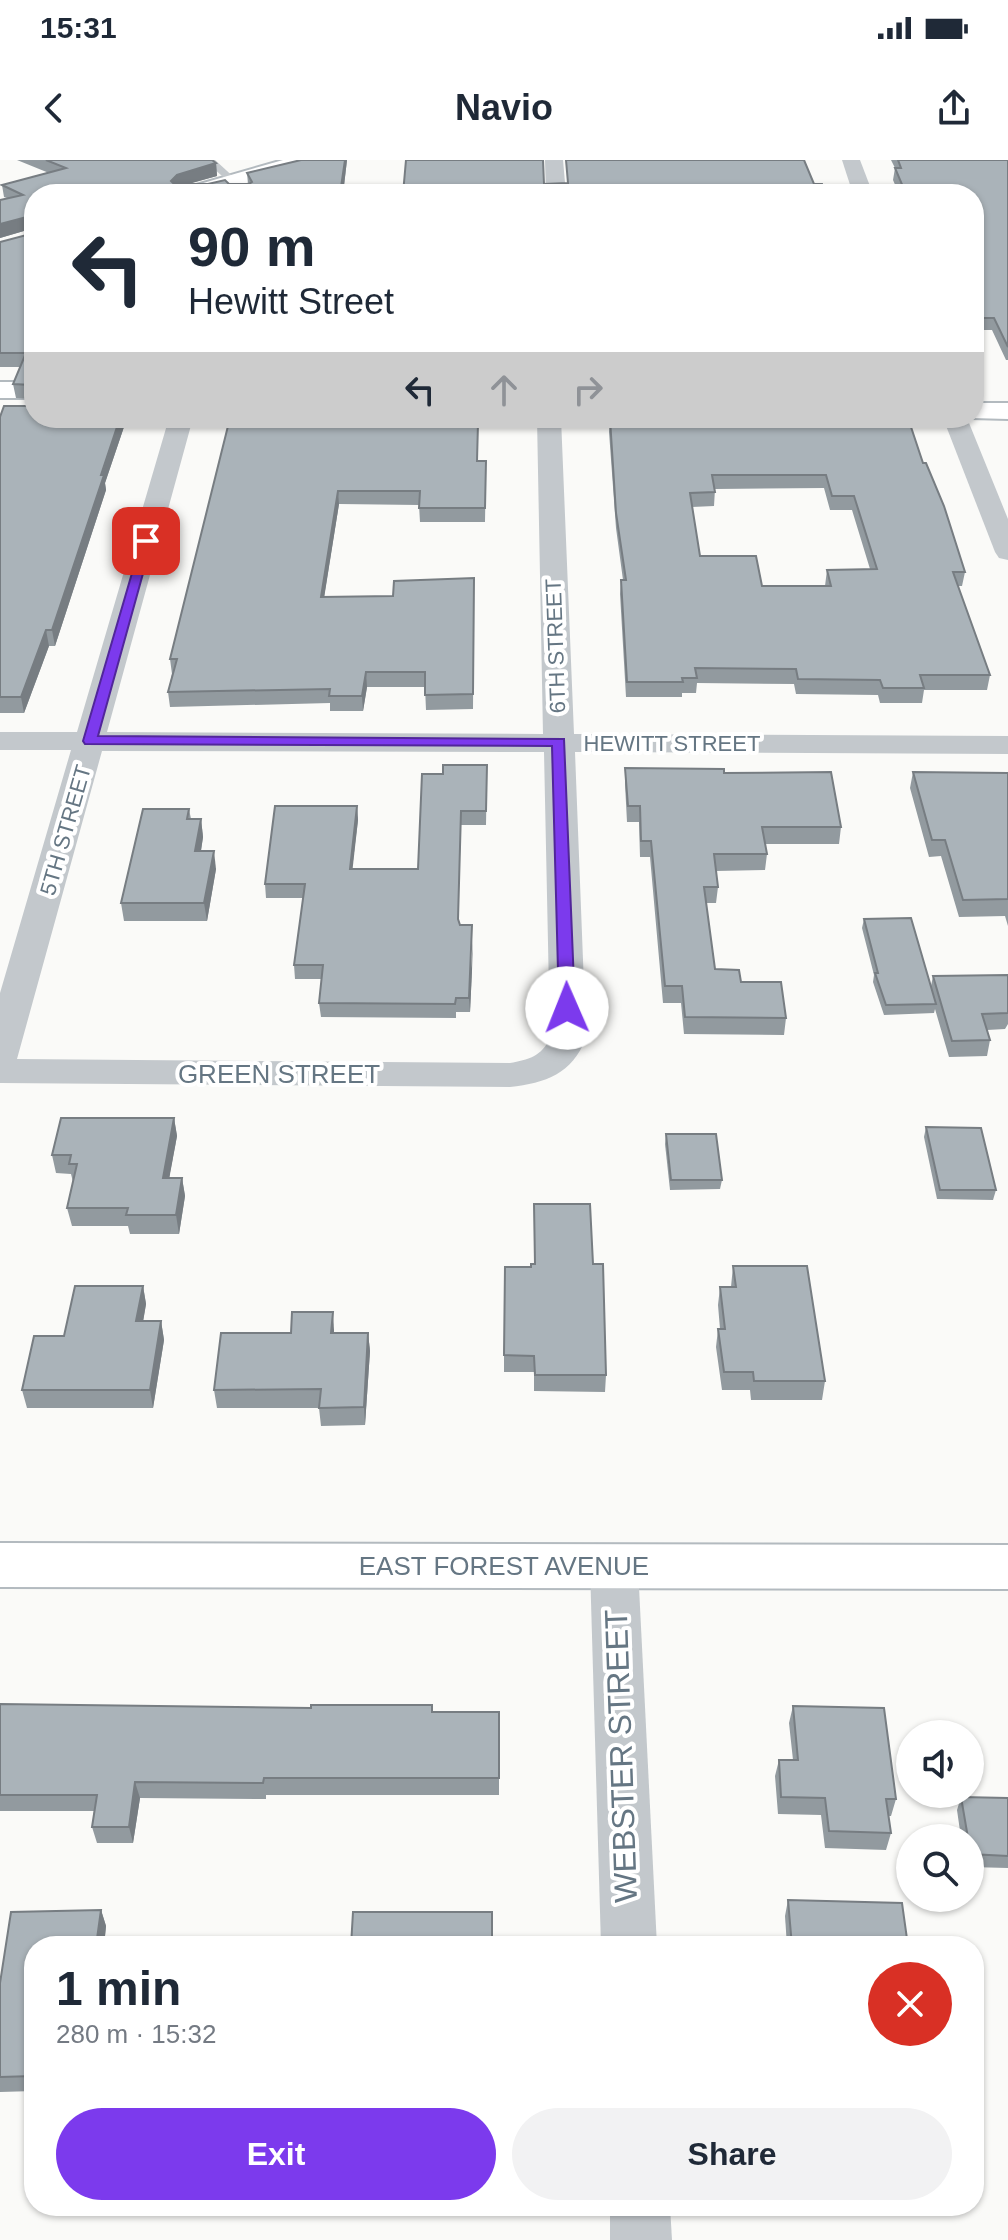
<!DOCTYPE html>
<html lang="en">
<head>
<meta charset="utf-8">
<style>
  :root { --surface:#fff; --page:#f2f2f3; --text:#1f2937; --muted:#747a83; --accent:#7c3aed }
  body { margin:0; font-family:Arial,sans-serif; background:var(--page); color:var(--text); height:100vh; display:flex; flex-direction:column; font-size:30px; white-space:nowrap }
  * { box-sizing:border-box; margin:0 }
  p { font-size:26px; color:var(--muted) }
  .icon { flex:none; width:44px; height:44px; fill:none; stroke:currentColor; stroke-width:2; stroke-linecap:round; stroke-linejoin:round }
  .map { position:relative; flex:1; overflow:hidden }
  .details { position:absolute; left:24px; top:1776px; width:960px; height:280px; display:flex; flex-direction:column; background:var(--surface); border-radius:32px; box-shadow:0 2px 6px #0004 }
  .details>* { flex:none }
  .guide { position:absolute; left:24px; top:24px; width:960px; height:244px; border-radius:32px; box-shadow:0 2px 6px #0004; background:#fff; color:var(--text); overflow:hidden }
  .buttons { position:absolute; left:896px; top:1560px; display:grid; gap:16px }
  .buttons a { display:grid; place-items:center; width:88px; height:88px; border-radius:50%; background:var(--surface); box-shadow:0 2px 6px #0004; font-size:40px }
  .pin { position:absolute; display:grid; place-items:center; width:68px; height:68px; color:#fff; margin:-34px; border-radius:16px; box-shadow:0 4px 12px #0006 }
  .me { position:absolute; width:88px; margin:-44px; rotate:359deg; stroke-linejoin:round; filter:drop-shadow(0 0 6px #0008) }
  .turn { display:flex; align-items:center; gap:28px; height:168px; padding:0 32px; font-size:36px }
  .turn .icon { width:104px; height:104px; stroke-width:2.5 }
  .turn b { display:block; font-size:56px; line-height:68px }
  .lanes { display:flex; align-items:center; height:76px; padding:0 32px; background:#0003; justify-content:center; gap:40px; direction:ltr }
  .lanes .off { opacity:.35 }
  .round { display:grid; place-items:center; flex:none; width:84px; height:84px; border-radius:42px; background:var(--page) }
  .overview { display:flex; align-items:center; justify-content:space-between; height:136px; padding:0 32px }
  h1 { font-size:48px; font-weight:800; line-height:60px }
  .cta { display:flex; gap:16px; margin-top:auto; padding:16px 32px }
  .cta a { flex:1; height:92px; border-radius:48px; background:var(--accent); color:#fff; font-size:32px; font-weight:800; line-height:92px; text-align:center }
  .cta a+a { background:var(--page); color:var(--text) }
  .status { display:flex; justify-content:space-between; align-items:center; height:56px; padding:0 40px; background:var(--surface); direction:ltr }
  .status svg { height:22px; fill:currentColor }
  header { display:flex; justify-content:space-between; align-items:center; height:104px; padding:0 32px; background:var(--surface); font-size:36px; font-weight:800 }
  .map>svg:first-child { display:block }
</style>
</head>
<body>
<div class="status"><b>15:31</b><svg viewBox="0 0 49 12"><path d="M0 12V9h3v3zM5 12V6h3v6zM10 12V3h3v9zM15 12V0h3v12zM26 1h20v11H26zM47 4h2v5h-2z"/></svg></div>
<header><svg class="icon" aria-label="back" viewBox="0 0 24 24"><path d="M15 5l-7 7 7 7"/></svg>Navio<svg class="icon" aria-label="share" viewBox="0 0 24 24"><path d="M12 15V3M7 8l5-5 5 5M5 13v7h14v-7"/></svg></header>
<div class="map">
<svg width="1008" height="2080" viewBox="0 0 1008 2080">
  <rect width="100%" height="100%" fill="#fafaf8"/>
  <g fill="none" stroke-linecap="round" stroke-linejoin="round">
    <defs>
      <g id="secondary">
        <path d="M283 0H315L312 4 209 34H175L179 30Z"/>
        <rect x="0" y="222" width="34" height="16"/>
        <path d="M974 243H1008V259L971 258H974Z"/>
        <path d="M0 1383 1008 1385V1429L0 1427Z"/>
      </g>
    </defs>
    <!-- secondary casing -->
    <use href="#secondary" stroke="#b3babf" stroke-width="4"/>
    <!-- lane -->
    <path fill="#c3c8cc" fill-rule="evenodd" d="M204 0H215L238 21 230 23Z"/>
    <!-- street -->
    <g fill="#c3c8cc" fill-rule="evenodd">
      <path d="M545 0H563L566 34H546Z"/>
      <path d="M842 0H860L873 34H853Z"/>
      <path d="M169 258H193L107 572 543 574 537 258H561L574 574 1008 576V594L575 592 586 878C572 914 546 923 510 927L0 923V833L71 590H0V572H77ZM102 591 544 592 550 878C542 896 528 900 510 903L17 899Z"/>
      <path d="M943 258H967L1008 359V400L999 398 995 392Z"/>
      <path d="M614 1387 631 1393 638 1407 657 1786H601L590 1407 597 1393Z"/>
      <path d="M610 2046H670L672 2080H610Z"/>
    </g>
    <!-- secondary -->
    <use href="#secondary" fill="#fff" fill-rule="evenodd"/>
  </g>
  <!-- wall -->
  <g fill="#929a9f" fill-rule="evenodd">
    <path d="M17 0H212L216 3 217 16 187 24H248L247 13 347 0 343 34H34V68L0 78V40L7 38 4 37 2 25 49 13Z"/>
    <path d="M891 0H1008V200H1006L992 170H974V34H899L893 20 895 8Z"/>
    <path d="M34 73V258H127L105 323 106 330 55 486H49L24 553H0V257L34 246V239L16 238 13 224 20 207H0V82Z"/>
    <path d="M610 259 923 303 965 412 962 426H958L990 515 987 530H924L922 543H880L878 535 796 534 794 524 697 523 696 533H682V537H626L620 434 621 420H623L616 368 609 272ZM824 328 830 350H852L870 409 827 410 825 426H762L700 396 692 347 714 346 715 329Z"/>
    <path d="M229 262 478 301H486L485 362H420L419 345 339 344 324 437 393 436 474 418 473 549 426 550 425 527H367L363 551H330V543L170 547 168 532 172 514 170 499Z"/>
    <path d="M487 605 486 665H461L458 760 472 810 470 852H456V858L321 857 319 843 322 819H295L294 805 303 738H266L265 724 357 646 358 660 352 709H418L443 614Z"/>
    <path d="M625 608 724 613 841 667 839 684H765L767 694 765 710 716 711 718 727 716 743H706L715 809 741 822 786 858 784 875 684 874 681 843H663L650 697H640L639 662H627L625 624Z"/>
    <path d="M913 612 1008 613V766L1005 756 959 757 941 696 929 697 910 628Z"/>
    <path d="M189 649 191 659H201L203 677 201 691 216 709 207 761H124L121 743Z"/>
    <path d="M864 759 931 826 933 816 1008 815V864L1005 869 987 870 990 880 987 896 949 897 935 849 934 853 884 855 873 822 874 815 862 768Z"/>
    <path d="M174 958 177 976 169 1018H182L185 1036 179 1074H130L128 1066H72L67 1048 73 1022 71 1014 56 1013 52 995Z"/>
    <path d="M926 967 996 1030 993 1040 937 1039 924 977Z"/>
    <path d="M666 974 722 1020 720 1029 670 1030 665 984Z"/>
    <path d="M593 1104 606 1215 605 1232 534 1231V1212H504V1195L531 1107Z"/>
    <path d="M733 1106 825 1221 822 1240H751L750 1230H722L716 1187 718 1169H720L718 1145 720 1127H731Z"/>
    <path d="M143 1126 146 1144 143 1161H161L164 1180 153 1248H27L22 1230 64 1176Z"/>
    <path d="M334 1170V1173H368L370 1191 365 1265 321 1266 319 1248H217L214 1230 291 1173Z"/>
    <path d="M0 1544 433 1552H499V1635H266V1639L140 1638 133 1683H97L92 1667 94 1651H0Z"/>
    <path d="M793 1546 896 1639 891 1656H888L891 1673 886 1690 825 1688 821 1655 778 1654 775 1616 779 1600H793L789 1563Z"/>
    <path d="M961 1637 1008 1638V1708L970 1707V1678H961L957 1650Z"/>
    <path d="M788 1740 908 1786H787L785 1756Z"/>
    <path d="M101 1750 106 1766 104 1786H34V1931L0 1932V1823L11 1752Z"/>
  </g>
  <!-- shaded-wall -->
  <g fill="#777d82">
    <path d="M345 0H347L343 34H340Z"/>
    <path d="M216 3 217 16 178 27 171 21 177 15Z"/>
    <path d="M34 55V68L0 78V64Z"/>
    <path d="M120 258H127L105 323 106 330 55 486 52 470Z"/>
    <path d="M338 331 339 344 322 451 321 437Z"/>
    <path d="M46 470 49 486 24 553 21 537Z"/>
    <path d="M366 512 367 527 363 551 362 536Z"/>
    <path d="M357 646 358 660 351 723 350 709Z"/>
    <path d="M201 659 203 677 198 709 195 691Z"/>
    <path d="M214 691 216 709 207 761 204 743Z"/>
    <path d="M473 779 472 810 470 852 469 838Z"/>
    <path d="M174 958 177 976 166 1036 163 1018Z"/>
    <path d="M182 1018 185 1036 179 1074 176 1055Z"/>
    <path d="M143 1126 146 1144 140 1180 136 1161Z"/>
    <path d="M333 1152 334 1170 333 1191 331 1173Z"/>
    <path d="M161 1161 164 1180 153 1248 150 1230Z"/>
    <path d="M368 1173 370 1191 365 1265 364 1247Z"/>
    <path d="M135 1622 140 1638 133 1683 129 1667Z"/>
    <path d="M101 1750 106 1766 104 1786H96Z"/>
  </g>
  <!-- building -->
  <g fill="#aab3b9" stroke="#777d82" stroke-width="2" fill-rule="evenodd">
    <path d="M46 0H212L216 3 177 15 171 21 174 24H208L225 20 229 24H249L252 22 247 13 301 0H345L340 34H34V63V55L0 64V40L23 35 2 25 66 8Z"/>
    <path d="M406 0H543L544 24 568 23 566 0H804L814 24H822L824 34H403Z"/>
    <path d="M898 0H1008V187L994 158H974V34H906L895 8H901Z"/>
    <path d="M34 73V227L32 225 13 224 26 193H0V82Z"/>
    <path d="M34 238V258H120L101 315H104L52 470H46L21 537H0V257L4 246H34Z"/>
    <path d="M610 259 657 264H910L923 303H926L944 346 965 412H953L990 515H920L924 528H883L880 520 798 519 796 509 695 508 697 518H682L683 522H627L621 420H626L616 353ZM712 315H826L832 336H854L877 409 827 410 831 426H762L756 396H700L690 333 715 332Z"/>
    <path d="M229 262 478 263 477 301H486L485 348H419L420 331H338L321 437 393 436 394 421 474 418 473 534 425 535V512H366L362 536H329L330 529 168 532 177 499H170Z"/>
    <path d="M443 605H487L486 651H461L458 759 460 765H472L469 838H456L455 844 319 843 323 805H294L305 724H265L275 646H357L350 709H418L422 614H443Z"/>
    <path d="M625 608 724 609V613L831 612 841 667H762L767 694H714L718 727H704L715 809 739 810 741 822H781L786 858 685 857 682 826H665L651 681H641L640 646H628Z"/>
    <path d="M913 612 1008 613V739L963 740 945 680H932Z"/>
    <path d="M143 649H189L187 659H201L195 691H214L204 743H121Z"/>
    <path d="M911 758 936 844 886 845 875 813H878L864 759Z"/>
    <path d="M1008 815V853L982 854 990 880 952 881 933 816Z"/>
    <path d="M61 958H174L163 1018H182L176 1055H126L128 1048H67L77 1004H69L71 995H52Z"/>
    <path d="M926 967 981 968 996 1030H940Z"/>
    <path d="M666 974H716L722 1020H671Z"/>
    <path d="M534 1044H590L593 1104H603L606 1215H535L534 1196 504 1195 505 1107H531V1104H535Z"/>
    <path d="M733 1106H807L825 1221H754L753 1212H724L718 1169H725L720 1127H736Z"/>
    <path d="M75 1126H143L136 1161H161L150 1230H22L34 1176H64Z"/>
    <path d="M292 1152H333L331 1173H368L364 1247 319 1248 321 1229 214 1230 221 1173H291Z"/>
    <path d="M0 1544 311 1548V1545H432V1552H499V1618H264L263 1623 135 1622 129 1667H92L97 1635H0Z"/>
    <path d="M793 1546 884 1548 896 1639H886L891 1673 829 1671 825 1638 781 1637 779 1600H798Z"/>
    <path d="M961 1637 1008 1638V1696L970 1694V1678H968Z"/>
    <path d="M788 1740 902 1743 908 1786H792Z"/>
    <path d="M101 1750 96 1786H34V1916L0 1917V1823L11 1752Z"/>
    <path d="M353 1752H492V1786H351Z"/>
  </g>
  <!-- route -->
  <path fill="#7c3aed" stroke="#51269a" stroke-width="2" d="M142 379 152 381 98 576 564 579 575 848 573 851H561L559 848 552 586 85 584 83 581Z"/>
  <g text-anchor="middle" stroke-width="8" stroke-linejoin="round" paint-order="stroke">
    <!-- far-street labels -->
    <g font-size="22" fill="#657683" stroke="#fff">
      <text transform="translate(555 486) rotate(-92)" y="8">6TH STREET</text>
      <text x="672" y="591">HEWITT STREET</text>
      <text transform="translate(65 670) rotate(-74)" y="8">5TH STREET</text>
    </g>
    <!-- street labels -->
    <g font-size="26" fill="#657683" stroke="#fff">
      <text x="279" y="923">GREEN STREET</text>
      <text x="504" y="1415">EAST FOREST AVENUE</text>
    </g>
    <!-- near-street labels -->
    <g font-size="32" fill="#657683" stroke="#fff">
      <text transform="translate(621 1596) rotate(-92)" y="11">WEBSTER STREET</text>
    </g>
  </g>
</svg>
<div class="buttons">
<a><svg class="icon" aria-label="sound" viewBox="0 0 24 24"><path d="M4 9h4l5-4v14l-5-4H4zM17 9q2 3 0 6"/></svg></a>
<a><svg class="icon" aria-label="search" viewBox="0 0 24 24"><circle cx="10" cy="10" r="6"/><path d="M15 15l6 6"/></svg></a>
</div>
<div class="pin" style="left:146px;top:381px;background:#d93025"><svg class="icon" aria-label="arrive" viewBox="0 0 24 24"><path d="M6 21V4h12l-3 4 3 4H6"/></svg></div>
<svg class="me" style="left:567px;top:848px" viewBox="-20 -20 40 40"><circle r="19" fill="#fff"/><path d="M0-13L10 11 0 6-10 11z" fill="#7c3aed"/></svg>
<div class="guide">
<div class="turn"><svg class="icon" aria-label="left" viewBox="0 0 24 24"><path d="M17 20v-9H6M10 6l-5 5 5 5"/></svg><div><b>90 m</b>Hewitt Street</div></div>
<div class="lanes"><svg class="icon" aria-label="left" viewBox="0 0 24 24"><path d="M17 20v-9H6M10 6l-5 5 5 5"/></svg><svg class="icon off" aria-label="ahead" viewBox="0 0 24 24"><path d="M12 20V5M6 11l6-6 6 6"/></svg><svg class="icon off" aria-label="right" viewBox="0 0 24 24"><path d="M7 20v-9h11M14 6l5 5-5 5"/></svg></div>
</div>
<section class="details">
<div class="overview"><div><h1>1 min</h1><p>280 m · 15:32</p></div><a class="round" style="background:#d93025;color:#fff"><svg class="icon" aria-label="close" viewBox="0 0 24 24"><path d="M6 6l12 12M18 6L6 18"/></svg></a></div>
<div class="cta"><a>Exit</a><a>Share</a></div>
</section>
</div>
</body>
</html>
